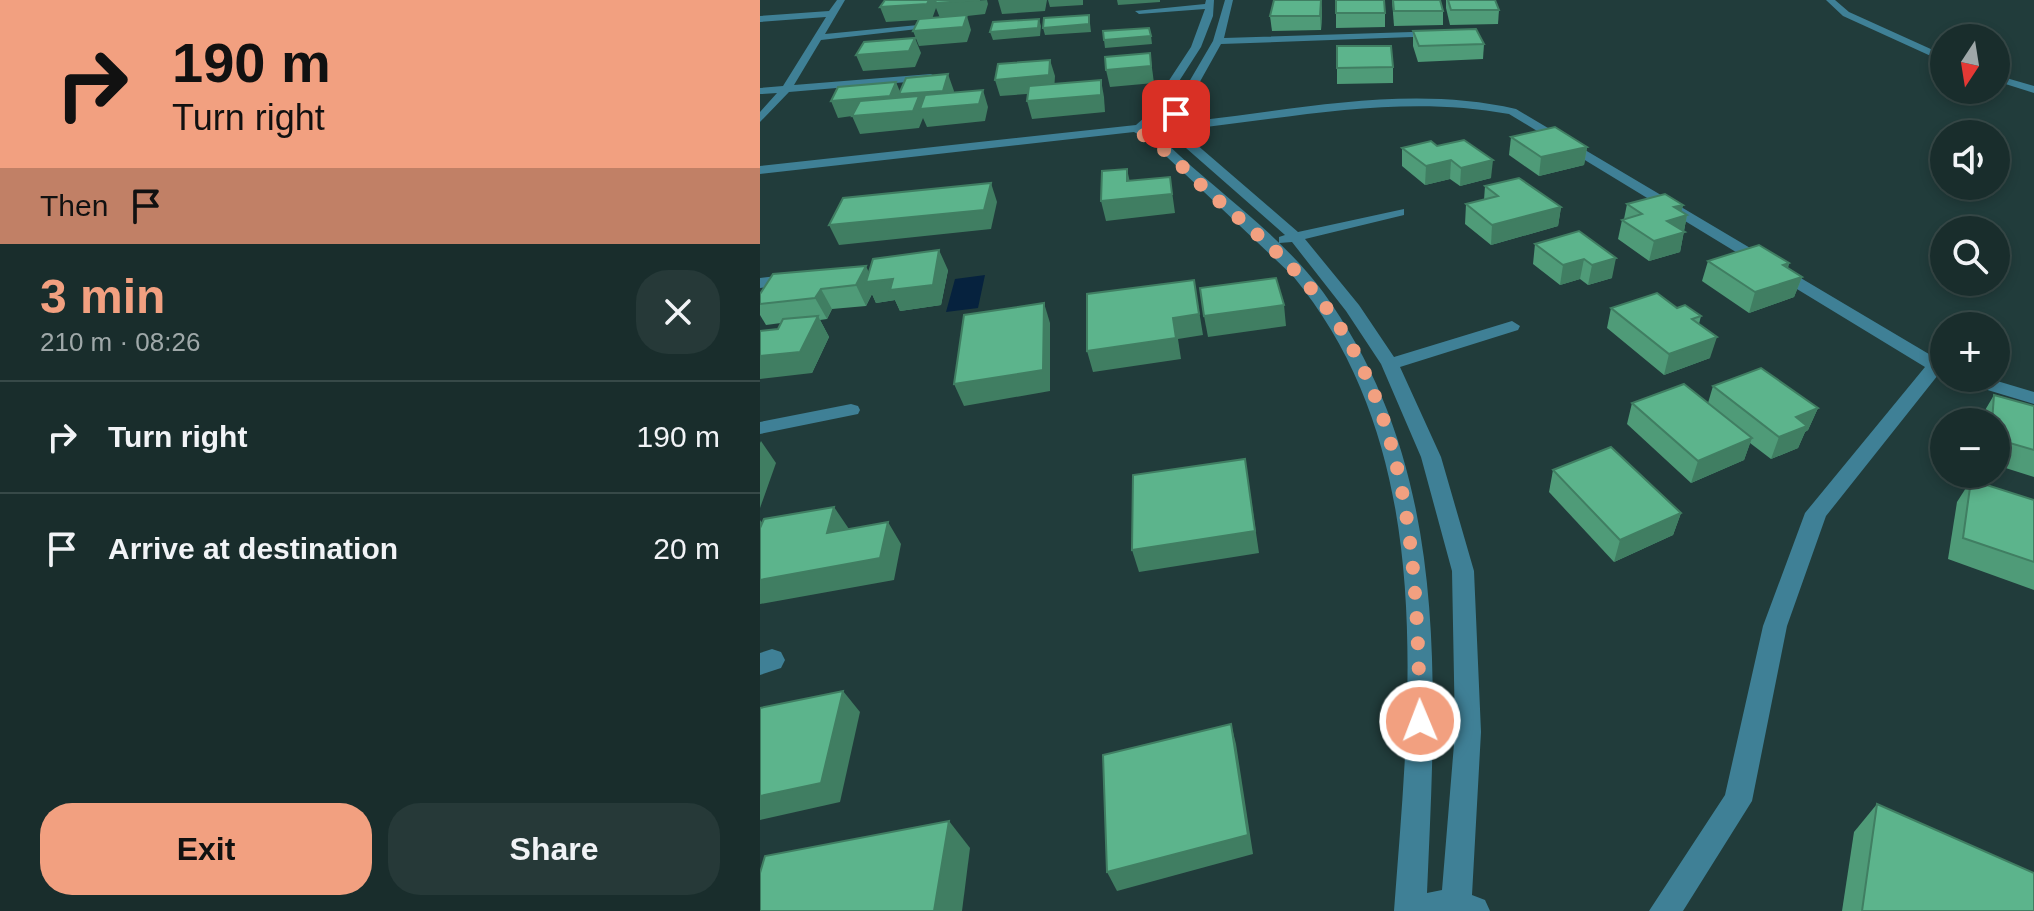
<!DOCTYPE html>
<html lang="en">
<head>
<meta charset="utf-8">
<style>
  :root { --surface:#192d2c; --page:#263938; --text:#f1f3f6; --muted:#9fa8a9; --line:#374948; --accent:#f2a080 }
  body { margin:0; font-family:Helvetica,sans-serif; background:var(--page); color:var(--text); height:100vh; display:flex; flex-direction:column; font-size:30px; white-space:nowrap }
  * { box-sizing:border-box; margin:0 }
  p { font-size:26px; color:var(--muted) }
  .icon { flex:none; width:44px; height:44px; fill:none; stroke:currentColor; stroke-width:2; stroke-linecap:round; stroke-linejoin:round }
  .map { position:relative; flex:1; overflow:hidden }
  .side { display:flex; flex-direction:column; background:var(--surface); width:760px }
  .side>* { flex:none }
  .guide { background:#f2a080; color:#111; overflow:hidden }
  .needle { width:52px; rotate:192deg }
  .tools { position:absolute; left:1170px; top:24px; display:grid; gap:16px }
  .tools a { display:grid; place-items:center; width:80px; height:80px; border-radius:50%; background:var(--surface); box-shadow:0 4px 12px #0003,0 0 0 2px var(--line); font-size:40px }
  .pin { position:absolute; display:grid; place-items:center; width:68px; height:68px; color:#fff; margin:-34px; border-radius:16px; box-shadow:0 4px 12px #0006 }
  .me { position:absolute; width:88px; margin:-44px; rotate:359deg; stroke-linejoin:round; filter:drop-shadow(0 0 6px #0008) }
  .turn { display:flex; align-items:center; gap:28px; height:168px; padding:0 40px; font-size:36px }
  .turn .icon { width:104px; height:104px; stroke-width:2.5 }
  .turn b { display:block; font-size:56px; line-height:68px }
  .then { display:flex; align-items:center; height:76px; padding:0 40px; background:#0003; gap:16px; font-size:30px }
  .round { display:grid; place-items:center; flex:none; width:84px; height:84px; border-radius:32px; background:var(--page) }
  .headline { display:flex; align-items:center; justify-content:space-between; height:136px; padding:0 40px }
  h1 { font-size:48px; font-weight:700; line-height:60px; color:var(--accent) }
  .primary-button { display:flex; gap:16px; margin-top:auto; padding:16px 40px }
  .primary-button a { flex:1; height:92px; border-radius:32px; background:var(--accent); color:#111; font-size:32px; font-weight:700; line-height:92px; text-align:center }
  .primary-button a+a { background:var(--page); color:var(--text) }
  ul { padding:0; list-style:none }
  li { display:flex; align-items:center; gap:24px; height:112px; padding:0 40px; border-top:2px solid var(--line) }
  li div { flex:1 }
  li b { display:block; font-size:30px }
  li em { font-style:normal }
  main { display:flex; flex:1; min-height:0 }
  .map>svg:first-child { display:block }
</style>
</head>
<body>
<main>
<section class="side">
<div class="guide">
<div class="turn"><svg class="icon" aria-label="right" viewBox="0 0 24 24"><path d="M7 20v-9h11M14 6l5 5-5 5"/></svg><div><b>190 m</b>Turn right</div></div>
<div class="then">Then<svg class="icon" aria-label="arrive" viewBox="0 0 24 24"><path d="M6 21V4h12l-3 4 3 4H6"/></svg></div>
</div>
<div class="headline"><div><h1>3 min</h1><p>210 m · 08:26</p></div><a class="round"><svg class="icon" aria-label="close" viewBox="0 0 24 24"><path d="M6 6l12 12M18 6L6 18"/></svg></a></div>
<ul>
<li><svg class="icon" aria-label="right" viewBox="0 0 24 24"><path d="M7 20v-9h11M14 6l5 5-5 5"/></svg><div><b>Turn right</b></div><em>190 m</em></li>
<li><svg class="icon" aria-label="arrive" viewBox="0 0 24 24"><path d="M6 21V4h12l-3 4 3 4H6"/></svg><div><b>Arrive at destination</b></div><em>20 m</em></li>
</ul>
<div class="primary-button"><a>Exit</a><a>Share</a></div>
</section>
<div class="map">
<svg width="1274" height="911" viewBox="0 0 1274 911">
  <rect width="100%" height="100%" fill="#213c3b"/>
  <!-- water -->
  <path fill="#06223e" d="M225 275 218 308 186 312 195 279Z"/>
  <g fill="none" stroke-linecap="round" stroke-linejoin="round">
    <!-- minor -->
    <g fill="#3f8096" fill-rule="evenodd">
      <path d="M77 0H85L65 34 179 23 184 26 61 40 34 85 171 74 176 77 171 80 29 92 0 122V112L17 93 0 94V88L23 86 66 17 0 22V16L69 11Z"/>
      <path d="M446 0H454L453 16 441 47 398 114 412 111 453 41 465 0H473L464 38 683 31 680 36 461 44 423 112 438 115 442 120C546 108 652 85 756 109L1184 363V376L1178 375 1066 516 1027 626 992 801 923 911H889L965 795 1003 626 1045 513 1165 367 749 114C647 95 547 115 446 127L429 138 538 232 644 209V215L545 239 599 305 634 357 752 321 760 326 758 330 640 367 681 457 714 571 721 732 712 895 725 900 730 911H634C650 697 679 453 533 276L389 140 374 132 0 174V166L376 125 385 117 431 47 445 9 379 14 375 11 445 4ZM416 117 430 120 434 126 411 135 386 131 393 122ZM418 141 525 235 519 237V243L532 242 586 311 621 364 661 457 692 571 695 732 682 890 667 893C676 684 692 470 563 292 520 234 457 192 405 142Z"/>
      <path d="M1066 0H1075L1089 12 1184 55V62L1083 16Z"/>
      <path d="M1236 75 1274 86V93L1236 81Z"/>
      <path d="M33 274 39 276V282L0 288V278Z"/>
      <path d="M1198 378H1227L1274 392V404L1201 382Z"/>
      <path d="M91 404 98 406 100 410 98 414 0 434V422Z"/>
      <path d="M12 649 21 652 25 660 21 668 0 675V653Z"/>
    </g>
  </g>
  <!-- wall -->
  <g fill="#4f9b78">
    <path d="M561 0 562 13 561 30 512 31 510 16Z"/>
    <path d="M632 0 683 11V25L634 26Z"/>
    <path d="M686 0H735L739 10 738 24 690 25 686 8Z"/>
    <path d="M576 13H625V27L576 28Z"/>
    <path d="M653 31 724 44 723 59 658 62 653 46Z"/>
    <path d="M633 67V83L577 84V68Z"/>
    <path d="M751 137 827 147 824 165 779 176 749 155Z"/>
    <path d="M677 146 731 178 700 186 690 179 665 185 642 166V148Z"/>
    <path d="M725 186 801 207 798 226 731 245 705 224 706 204 724 200Z"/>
    <path d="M867 204 923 205 921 212 927 215 920 252 889 261 858 239 862 220 864 219Z"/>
    <path d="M819 231 852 278 828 285 820 279 800 285 773 264 775 244Z"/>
    <path d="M948 261 1029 263 1028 268 1042 277 1034 297 989 313 942 281Z"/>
    <path d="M188 270 181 305 140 311 135 300 116 303 112 294 106 306 72 309 67 319 60 320 69 337 52 373 18 329 21 323 6 325 0 315V294L109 273Z"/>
    <path d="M851 308H917L941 316 939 324 950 358 904 375 847 328Z"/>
    <path d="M953 386 1058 408 1048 430 1045 432 1038 448 1011 459 990 443 984 460 931 483 867 424 872 403H948Z"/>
    <path d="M1234 395 1274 406V477L1236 465V422H1221V417Z"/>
    <path d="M793 470 921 513 913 535 854 562 789 492Z"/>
    <path d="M1211 480 1274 500V590L1188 559 1197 502Z"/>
    <path d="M1117 804 1274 911H1082L1094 832Z"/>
  </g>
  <!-- shaded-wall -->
  <g fill="#407e62">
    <path d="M138 0H184L175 3 227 0 228 4 225 14 207 16 211 30 207 42 159 46 153 31 180 18 176 8 172 19 126 22 120 7Z"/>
    <path d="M238 0H287L285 11 242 14Z"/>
    <path d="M288 0H323V5L290 7Z"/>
    <path d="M357 0H400V2L358 5Z"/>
    <path d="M561 0 562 13 561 30 560 16Z"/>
    <path d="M329 15 331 32 285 35 283 28Z"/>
    <path d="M279 19 281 26 280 36 233 40 230 32Z"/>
    <path d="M391 36 392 44 345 48 344 40Z"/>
    <path d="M155 38 161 53 155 67 103 71 96 55Z"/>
    <path d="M390 53 394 83 350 87 346 70Z"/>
    <path d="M290 60 295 76 294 92 240 96 235 80Z"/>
    <path d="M188 74 194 91 189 107 223 90 228 107 225 121 167 127 163 118 159 128 100 134 92 116 78 118 71 101 136 82 141 94Z"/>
    <path d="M341 80 344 97 345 112 272 119 267 101Z"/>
    <path d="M827 147 824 165 779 176 781 157Z"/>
    <path d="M691 160 690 179 665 185 666 166Z"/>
    <path d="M733 160 731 178 700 186 701 168Z"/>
    <path d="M367 169 371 187 410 177 415 213 346 221 341 201 367 181Z"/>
    <path d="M231 183 237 202 231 229 79 245 69 225Z"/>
    <path d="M923 205 920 217 927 215 920 252 889 261 894 241 914 207Z"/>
    <path d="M801 207 798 226 731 245 732 225Z"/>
    <path d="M179 250 188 270 181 305 140 311 135 300 116 303 112 294 106 306 96 285 106 266 113 281Z"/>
    <path d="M856 258 852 278 828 285 832 265Z"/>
    <path d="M824 259 820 279 800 285 803 265Z"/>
    <path d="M1029 263 1022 283 1042 277 1034 297 989 313 995 292 1023 265Z"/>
    <path d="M434 280 443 335 418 339 421 359 333 372 327 351 413 318Z"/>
    <path d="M61 289 72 309 67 319 55 298Z"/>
    <path d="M284 303 290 323V391L204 406 194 384Z"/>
    <path d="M524 305 526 326 448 337 444 316Z"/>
    <path d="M58 316 69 337 52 373 0 379V356Z"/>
    <path d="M957 337 950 358 904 375 909 354Z"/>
    <path d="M1058 408 1048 430 1045 432 1038 448 1011 459 1019 437 1036 417Z"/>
    <path d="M992 438 984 460 931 483 938 461Z"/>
    <path d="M1 441 16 463 0 508V443Z"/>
    <path d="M485 459 499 553 379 572 372 550Z"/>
    <path d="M74 507 89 529 82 555 67 533Z"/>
    <path d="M921 513 913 535 854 562 860 540Z"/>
    <path d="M0 520 16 542 128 522 141 544 134 580 0 604Z"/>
    <path d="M83 691 100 712 80 802 0 820V796Z"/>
    <path d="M471 724 476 744 493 854 357 891 347 872Z"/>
    <path d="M189 821 210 848 202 911H174Z"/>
  </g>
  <!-- building -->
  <g fill="#5cb48c" stroke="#407e62" stroke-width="2">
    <path d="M125 0H169L167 4 120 7Z"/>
    <path d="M176 0H220L175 3Z"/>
    <path d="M514 0H561L560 16H510Z"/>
    <path d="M576 0H624L625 13H576Z"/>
    <path d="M633 0H680L683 11H634Z"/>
    <path d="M688 0H735L739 10H691Z"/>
    <path d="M207 15 203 27 153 31 159 19Z"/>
    <path d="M329 15V24L283 28 284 18Z"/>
    <path d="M279 19 278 28 230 32 233 22Z"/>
    <path d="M389 28 391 36 344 40 343 31Z"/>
    <path d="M716 29 724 44 659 46 653 31Z"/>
    <path d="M155 38 149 51 96 55 104 42Z"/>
    <path d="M577 46H631L633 67 577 68Z"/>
    <path d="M390 53 391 66 346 70 345 57Z"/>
    <path d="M290 60 289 75 235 80 238 64Z"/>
    <path d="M188 74 183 91 139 94 146 78Z"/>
    <path d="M341 80V95L267 101 269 86Z"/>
    <path d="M136 82 130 96 71 101 78 87Z"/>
    <path d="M223 90 219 104 160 109 165 95Z"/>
    <path d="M159 96 153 111 92 116 100 101Z"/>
    <path d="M795 127 827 147 781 157 751 137Z"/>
    <path d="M704 140 733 160 701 168 691 160 666 166 642 148 671 141 677 146Z"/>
    <path d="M367 169V181L410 177 412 194 341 201 342 171Z"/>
    <path d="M759 178 801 207 732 225 706 204 738 196 725 186Z"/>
    <path d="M231 183 224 210 69 225 83 198Z"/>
    <path d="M905 194 923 205 914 207 927 215 907 221 925 232 894 241 862 220 882 214 867 204Z"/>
    <path d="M819 231 856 258 832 265 824 259 803 265 775 244Z"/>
    <path d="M999 245 1029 263 1023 265 1042 277 995 292 948 261Z"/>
    <path d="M179 250 173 285 130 290 133 279 106 282 113 259Z"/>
    <path d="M106 266 96 285 61 289 55 298 0 304V294L13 274Z"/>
    <path d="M516 278 524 305 444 316 440 288Z"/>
    <path d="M434 280 439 314 413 318 416 338 327 351V294Z"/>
    <path d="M897 293 917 308 925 305 941 316 932 319 957 337 909 354 851 308Z"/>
    <path d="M284 303 283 370 194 384 204 315Z"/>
    <path d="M58 316 40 352 0 356V331L18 329 23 319Z"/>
    <path d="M1001 368 1058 408 1036 417 1047 426 1019 437 953 386Z"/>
    <path d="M924 384 992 438 938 461 872 403Z"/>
    <path d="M1234 395 1274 406V450L1236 439V422H1232Z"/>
    <path d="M851 447 921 513 860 540 793 470Z"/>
    <path d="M485 459 495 531 372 550 373 475Z"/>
    <path d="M1211 480 1274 500V562L1203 538Z"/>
    <path d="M74 507 67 533 128 522 120 558 0 580V528L4 519Z"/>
    <path d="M83 691 61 783 0 796V708Z"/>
    <path d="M471 724 488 835 347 872 343 755Z"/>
    <path d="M1117 804 1274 873V911H1102Z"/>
    <path d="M189 821 174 911H0V873L5 856Z"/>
  </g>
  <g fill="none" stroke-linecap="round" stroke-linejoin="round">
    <!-- route -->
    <path stroke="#f2a080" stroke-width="14" stroke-dasharray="0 25.2" d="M416 114 389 119 379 128 380 133C408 149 428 174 453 196 488 226 524 256 554 292 653 411 657 575 660 721"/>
  </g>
</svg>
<div class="tools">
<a><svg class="needle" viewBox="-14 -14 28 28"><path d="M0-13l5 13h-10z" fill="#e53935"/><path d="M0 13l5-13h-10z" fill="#9fa8a9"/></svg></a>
<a><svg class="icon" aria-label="sound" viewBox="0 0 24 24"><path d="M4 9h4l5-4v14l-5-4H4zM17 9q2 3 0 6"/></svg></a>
<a><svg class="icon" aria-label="search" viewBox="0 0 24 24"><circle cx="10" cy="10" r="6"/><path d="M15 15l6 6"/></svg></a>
<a>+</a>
<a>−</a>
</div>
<div class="pin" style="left:416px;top:114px;background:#d93025"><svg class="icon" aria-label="arrive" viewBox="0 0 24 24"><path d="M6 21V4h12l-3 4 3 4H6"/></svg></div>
<svg class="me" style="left:660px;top:721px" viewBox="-20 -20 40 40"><circle r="17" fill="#f2a080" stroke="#fff" stroke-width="3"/><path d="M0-11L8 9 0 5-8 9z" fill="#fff"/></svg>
</div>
</main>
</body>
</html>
